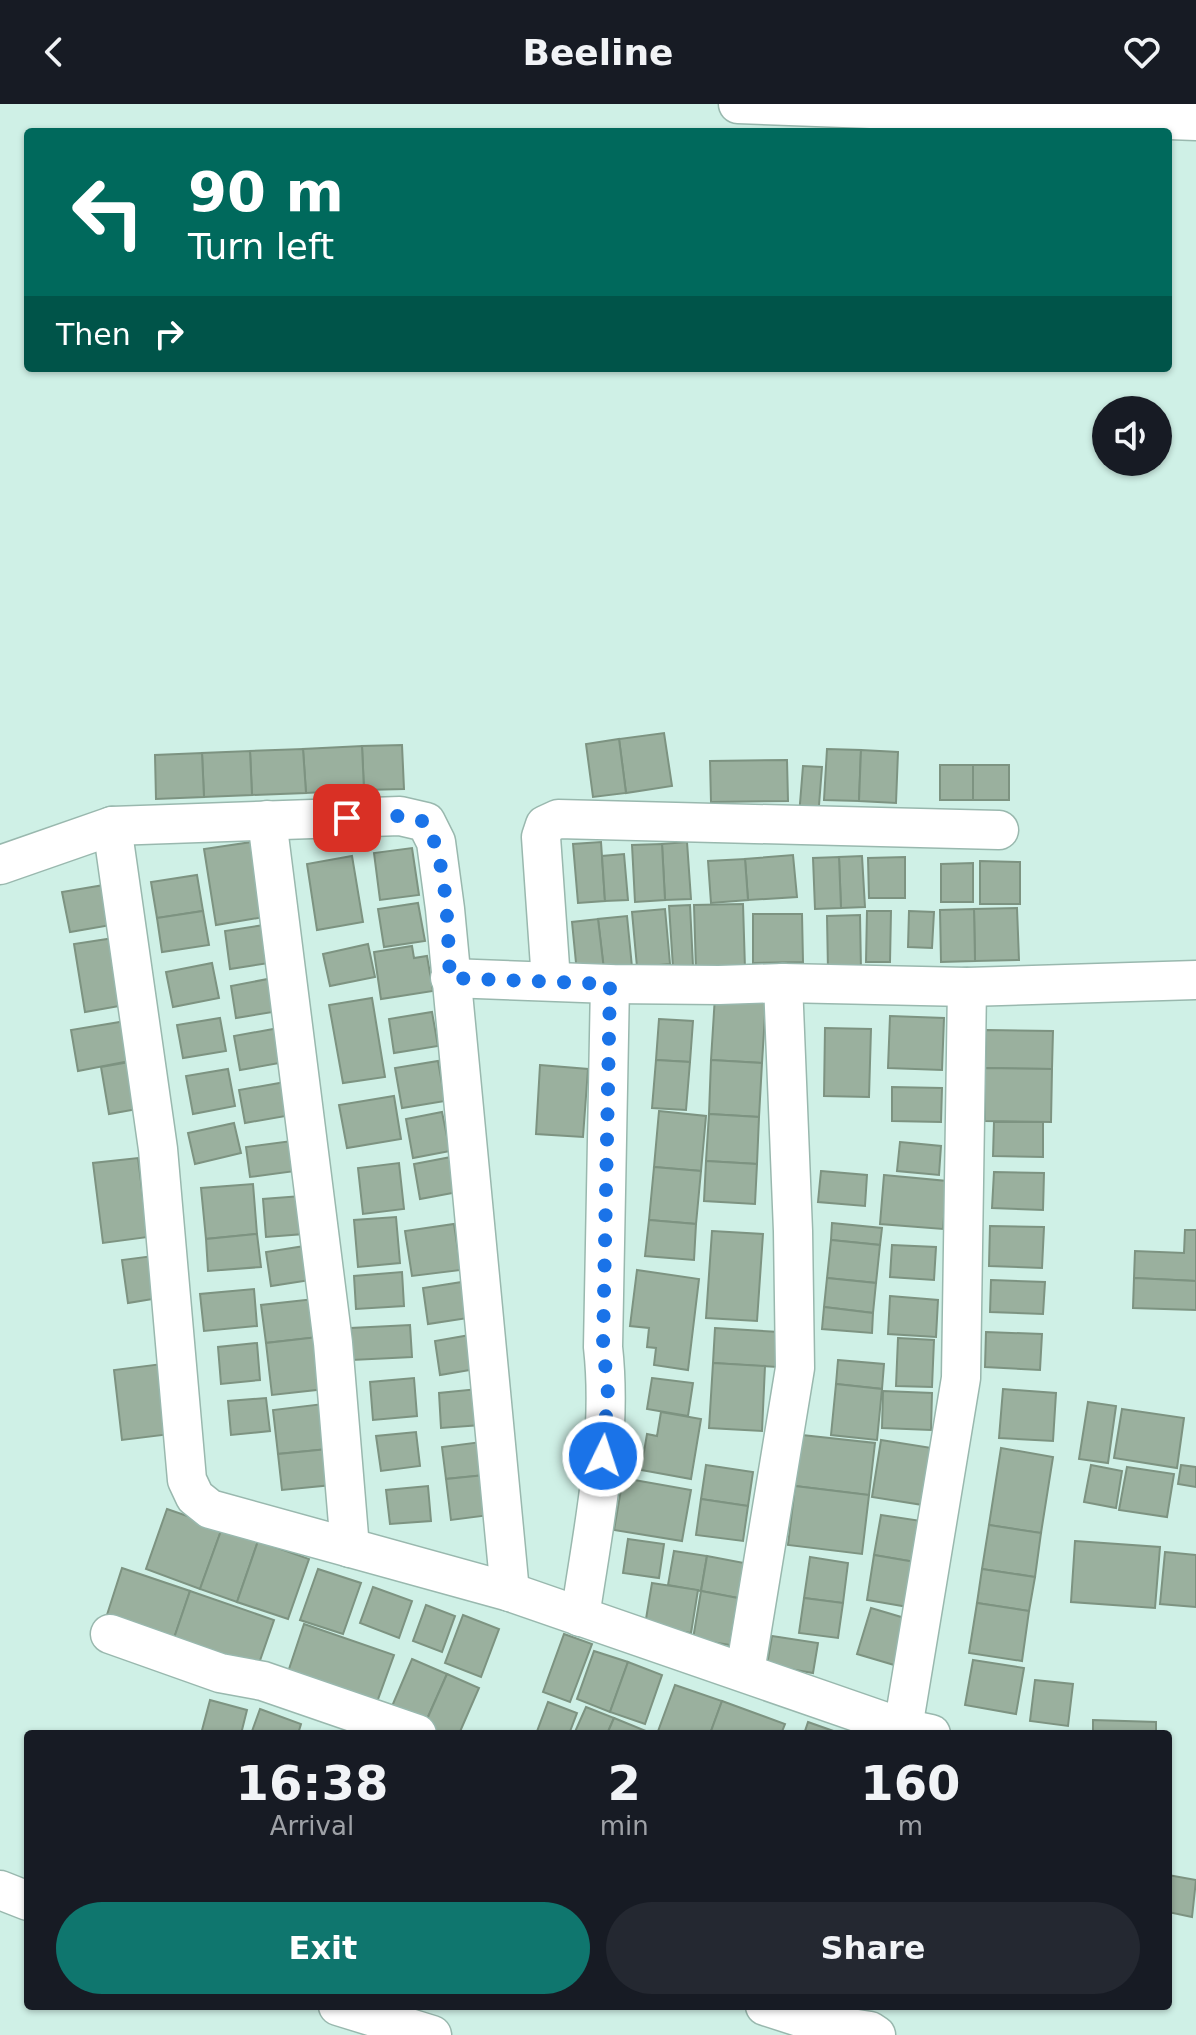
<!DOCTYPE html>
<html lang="en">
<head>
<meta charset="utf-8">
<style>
  :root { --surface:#171b24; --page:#242831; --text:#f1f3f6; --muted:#9ea1a6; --accent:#0f766e }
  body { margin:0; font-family:"DejaVu Sans",sans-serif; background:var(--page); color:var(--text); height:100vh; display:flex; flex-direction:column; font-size:30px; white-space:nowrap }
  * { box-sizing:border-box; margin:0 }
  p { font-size:26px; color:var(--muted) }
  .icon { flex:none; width:44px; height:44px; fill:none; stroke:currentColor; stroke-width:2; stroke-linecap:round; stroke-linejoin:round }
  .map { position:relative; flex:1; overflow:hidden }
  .sheet { position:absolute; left:24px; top:1626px; width:1148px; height:280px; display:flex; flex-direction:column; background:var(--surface); border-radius:8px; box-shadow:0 2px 6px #0004 }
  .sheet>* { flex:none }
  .top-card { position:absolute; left:24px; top:24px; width:1148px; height:244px; border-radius:8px; box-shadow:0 2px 6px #0004; background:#00695c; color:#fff; overflow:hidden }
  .controls { position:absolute; left:1092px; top:292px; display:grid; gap:16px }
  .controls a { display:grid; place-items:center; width:80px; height:80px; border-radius:50%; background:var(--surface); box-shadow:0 2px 6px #0004; font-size:40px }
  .pin { position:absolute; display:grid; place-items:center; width:68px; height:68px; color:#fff; margin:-34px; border-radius:16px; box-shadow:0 4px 12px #0006 }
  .me { position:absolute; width:88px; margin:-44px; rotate:4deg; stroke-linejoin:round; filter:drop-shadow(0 0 6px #0008) }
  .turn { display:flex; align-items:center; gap:28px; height:168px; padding:0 32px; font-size:36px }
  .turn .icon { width:104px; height:104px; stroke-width:2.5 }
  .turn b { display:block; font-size:56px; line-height:68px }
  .then { display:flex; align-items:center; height:76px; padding:0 32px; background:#0003; gap:16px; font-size:30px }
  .eta { display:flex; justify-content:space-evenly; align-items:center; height:136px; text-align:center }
  .eta b { font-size:48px; font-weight:600; line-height:56px }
  .action { display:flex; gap:16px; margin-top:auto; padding:16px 32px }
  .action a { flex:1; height:92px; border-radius:48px; background:var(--accent); color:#fff; font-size:32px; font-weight:600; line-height:92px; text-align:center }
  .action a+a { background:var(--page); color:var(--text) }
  header { display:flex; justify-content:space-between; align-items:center; height:104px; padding:0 32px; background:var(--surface); font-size:36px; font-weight:600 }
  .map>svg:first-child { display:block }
</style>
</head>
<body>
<header><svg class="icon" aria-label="back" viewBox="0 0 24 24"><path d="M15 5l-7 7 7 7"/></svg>Beeline<svg class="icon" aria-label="heart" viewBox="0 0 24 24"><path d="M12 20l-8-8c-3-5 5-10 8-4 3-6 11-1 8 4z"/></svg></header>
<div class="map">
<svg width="1196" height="1931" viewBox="0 0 1196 1931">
  <rect width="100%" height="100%" fill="#cff0e6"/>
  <!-- building -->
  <g fill="#9ab09e" stroke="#7d9381" stroke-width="2">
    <path d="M664 629 672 682 626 689 619 635Z"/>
    <path d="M619 635 626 689 593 693 586 640Z"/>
    <path d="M402 641 404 685 364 686 362 642Z"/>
    <path d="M362 642 364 686 306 689 303 645Z"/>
    <path d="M303 645 306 689 252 691 250 647Z"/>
    <path d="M827 645 861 646 859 697 824 696Z"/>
    <path d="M861 646 898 648 896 699 859 697Z"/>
    <path d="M250 647 252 691 204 693 202 649Z"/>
    <path d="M202 649 204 693 156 695 155 651Z"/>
    <path d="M787 656 788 697 711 698 710 657Z"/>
    <rect x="940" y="661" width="33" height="35"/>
    <rect x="973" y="661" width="36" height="35"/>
    <path d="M803 662 822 663 818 714 799 712Z"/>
    <path d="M252 738 264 813 216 821 204 745Z"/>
    <path d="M601 738 605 797 578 799 573 740Z"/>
    <path d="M687 738 691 795 665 796 662 740Z"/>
    <path d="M662 740 665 796 635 798 632 741Z"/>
    <path d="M412 744 419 791 380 796 374 749Z"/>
    <path d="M624 750 628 796 605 797 602 752Z"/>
    <path d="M793 751 797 793 748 796 745 755Z"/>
    <path d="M352 752 363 818 317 826 307 760Z"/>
    <path d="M862 752 865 803 841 804 839 753Z"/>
    <path d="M839 753 841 804 815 805 813 754Z"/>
    <path d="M905 753V794H869L868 754Z"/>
    <path d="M745 755 748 796 711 799 708 757Z"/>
    <path d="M980 757 1020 758V800H980Z"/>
    <path d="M973 759V798H941V760Z"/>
    <path d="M197 771 203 807 157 814 151 778Z"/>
    <path d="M104 781 111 821 70 828 62 788Z"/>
    <path d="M418 799 425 837 384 843 378 805Z"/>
    <path d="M743 800 745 865 696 866 694 801Z"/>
    <path d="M690 801 693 862 673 863 669 802Z"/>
    <path d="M1017 804 1019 856 975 857 974 805Z"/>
    <path d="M665 805 670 860 637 863 632 808Z"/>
    <path d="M974 805 975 857 941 858 940 806Z"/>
    <path d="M203 807 209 841 162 848 157 814Z"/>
    <path d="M867 807H891L890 858H866Z"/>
    <path d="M909 807 934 808 932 844 908 843Z"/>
    <path d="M753 810H802L803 858 753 859Z"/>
    <path d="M860 811 861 867H828L827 812Z"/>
    <path d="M627 812 632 863 604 866 598 815Z"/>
    <path d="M598 815 604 866 577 869 572 818Z"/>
    <path d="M264 821 269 859 230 865 225 827Z"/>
    <path d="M114 834 125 901 85 908 74 840Z"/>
    <path d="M368 840 375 873 330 882 323 850Z"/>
    <path d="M412 842 414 854 427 852 433 887 381 895 374 848Z"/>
    <path d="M212 859 219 894 173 903 166 868Z"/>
    <path d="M273 874 279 907 236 914 231 882Z"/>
    <path d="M715 892 766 895 762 959 711 956Z"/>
    <path d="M372 894 385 973 343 979 329 901Z"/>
    <path d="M432 908 438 942 394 949 389 915Z"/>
    <path d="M890 912 944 914 942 966 888 964Z"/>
    <path d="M220 914 226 947 183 954 177 921Z"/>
    <path d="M659 915 693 917 690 958 656 956Z"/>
    <path d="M132 916 140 955 78 967 71 926Z"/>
    <path d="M279 924 285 958 240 966 234 932Z"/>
    <path d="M825 924 871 925 869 993 824 992Z"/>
    <path d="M986 926 1053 927 1052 965 985 964Z"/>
    <path d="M656 956 690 958 686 1006 652 1004Z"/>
    <path d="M711 956 762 959 759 1013 709 1010Z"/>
    <path d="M135 957 143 1004 109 1010 101 963Z"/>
    <path d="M438 957 445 997 402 1004 395 964Z"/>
    <path d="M540 961 588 965 583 1033 536 1030Z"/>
    <path d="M985 964 1052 965 1051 1018 985 1017Z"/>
    <path d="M228 965 235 1002 193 1010 186 972Z"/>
    <path d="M291 977 297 1010 245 1019 239 986Z"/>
    <path d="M892 983 942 984 941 1018 892 1017Z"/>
    <path d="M394 992 401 1035 347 1044 339 1001Z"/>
    <path d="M659 1007 706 1012 701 1067 654 1063Z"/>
    <path d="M442 1008 450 1047 413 1054 406 1015Z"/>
    <path d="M709 1010 759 1013 757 1060 706 1057Z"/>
    <path d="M994 1018H1043V1053L993 1052Z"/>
    <path d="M234 1019 241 1049 195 1060 188 1029Z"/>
    <path d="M299 1036 303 1066 250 1073 246 1043Z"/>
    <path d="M900 1038 941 1042 939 1071 897 1067Z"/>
    <path d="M451 1053 458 1088 420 1095 414 1060Z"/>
    <path d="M138 1054 148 1133 103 1139 93 1059Z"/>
    <path d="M706 1057 757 1060 755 1100 704 1097Z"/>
    <path d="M399 1059 404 1105 363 1110 358 1064Z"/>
    <path d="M654 1063 701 1067 696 1120 649 1116Z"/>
    <path d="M821 1067 867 1071 865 1102 818 1098Z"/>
    <path d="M994 1068 1044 1069 1043 1106 992 1104Z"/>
    <path d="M884 1071 947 1077 943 1125 880 1120Z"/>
    <path d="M253 1080 257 1130 206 1135 201 1084Z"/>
    <path d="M301 1092 304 1130 266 1133 263 1095Z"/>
    <path d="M396 1113 400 1159 358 1163 354 1116Z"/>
    <path d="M649 1116 696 1120 694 1156 645 1152Z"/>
    <path d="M832 1119 882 1124 880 1141 831 1136Z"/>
    <path d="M454 1120 461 1166 412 1172 405 1127Z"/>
    <path d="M990 1122 1044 1123 1042 1164 989 1162Z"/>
    <path d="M1185 1126H1196V1177L1134 1174 1135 1147 1184 1149Z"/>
    <path d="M712 1127 763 1130 757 1217 706 1214Z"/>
    <path d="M257 1130 261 1163 208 1167 206 1135Z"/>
    <path d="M831 1136 880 1141 876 1179 827 1174Z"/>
    <path d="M311 1141 317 1175 271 1182 266 1148Z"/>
    <path d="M892 1141 936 1143 934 1176 890 1173Z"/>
    <path d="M153 1152 159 1194 128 1199 122 1156Z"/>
    <path d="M637 1166 699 1175 688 1266 654 1261 656 1244 647 1243 649 1224 630 1222Z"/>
    <path d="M402 1168 404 1202 356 1205 354 1172Z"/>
    <path d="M827 1174 876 1179 873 1209 824 1203Z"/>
    <path d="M1134 1174 1196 1177V1206L1133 1204Z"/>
    <path d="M991 1176 1045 1178 1043 1210 990 1208Z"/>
    <path d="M462 1178 468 1214 428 1220 423 1184Z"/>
    <path d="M254 1185 257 1222 204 1227 200 1190Z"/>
    <path d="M890 1192 938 1196 936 1233 888 1230Z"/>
    <path d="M314 1195 318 1233 266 1239 261 1201Z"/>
    <path d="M824 1203 873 1209 872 1229 822 1225Z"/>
    <path d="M410 1221 412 1253 352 1256 351 1224Z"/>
    <path d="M715 1224 779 1228 777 1263 713 1259Z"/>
    <path d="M986 1228 1042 1230 1040 1266 985 1263Z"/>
    <path d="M470 1231 476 1265 440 1271 435 1237Z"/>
    <path d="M318 1233 325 1285 272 1291 266 1239Z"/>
    <path d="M898 1234 934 1236 932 1283 896 1282Z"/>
    <path d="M257 1239 260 1276 221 1280 218 1243Z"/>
    <path d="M838 1256 884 1260 882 1285 836 1280Z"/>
    <path d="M713 1259 765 1262 762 1327 709 1324Z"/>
    <path d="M162 1260 171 1330 122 1336 114 1266Z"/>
    <path d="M414 1274 417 1312 373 1316 370 1278Z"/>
    <path d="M652 1274 693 1279 688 1312 647 1305Z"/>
    <path d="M836 1280 882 1285 877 1336 831 1331Z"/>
    <path d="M478 1285 481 1321 441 1324 439 1289Z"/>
    <path d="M1003 1285 1056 1289 1053 1337 999 1334Z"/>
    <path d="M883 1287 932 1289 931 1326 882 1324Z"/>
    <path d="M266 1294 270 1327 231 1331 228 1297Z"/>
    <path d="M1088 1298 1116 1302 1108 1359 1079 1355Z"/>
    <path d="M323 1300 328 1345 278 1350 273 1306Z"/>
    <path d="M1122 1305 1184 1314 1177 1364 1114 1354Z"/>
    <path d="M661 1308 701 1315 691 1375 641 1366 647 1330 657 1332Z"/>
    <path d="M416 1328 420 1362 381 1367 376 1332Z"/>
    <path d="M802 1331 875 1339 869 1391 795 1382Z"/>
    <path d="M881 1336 938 1345 929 1402 872 1393Z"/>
    <path d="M481 1338 485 1371 446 1375 442 1343Z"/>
    <path d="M1001 1344 1053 1353 1041 1429 989 1421Z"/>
    <path d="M328 1345 332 1381 282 1386 278 1350Z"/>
    <path d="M706 1361 753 1368 748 1402 701 1395Z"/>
    <path d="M1091 1361 1122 1367 1116 1404 1084 1398Z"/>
    <path d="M1181 1361 1196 1363V1383L1178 1380Z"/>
    <path d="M1127 1363 1174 1370 1167 1413 1119 1406Z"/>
    <path d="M485 1371 490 1411 451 1416 446 1375Z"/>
    <path d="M623 1374 691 1386 682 1437 614 1426Z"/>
    <path d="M428 1382 431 1417 390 1420 386 1386Z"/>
    <path d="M795 1382 869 1391 862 1450 788 1441Z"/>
    <path d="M701 1395 748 1402 743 1437 696 1431Z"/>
    <path d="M167 1405 222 1424 200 1485 146 1465Z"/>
    <path d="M881 1411 928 1418 921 1459 874 1451Z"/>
    <path d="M989 1421 1041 1429 1035 1473 982 1465Z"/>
    <path d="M222 1424 258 1437 237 1498 200 1485Z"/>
    <path d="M628 1435 664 1440 659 1474 623 1469Z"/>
    <path d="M258 1437 309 1455 288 1515 237 1498Z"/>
    <path d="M1075 1437 1160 1443 1155 1504 1071 1498Z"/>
    <path d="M674 1447 707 1452 701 1487 668 1481Z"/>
    <path d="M1165 1448 1196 1451V1503L1160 1500Z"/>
    <path d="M874 1451 921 1459 914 1504 867 1496Z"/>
    <path d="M707 1452 744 1459 738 1494 701 1487Z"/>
    <path d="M810 1453 848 1459 843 1499 804 1494Z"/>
    <path d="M122 1464 190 1487 172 1540 105 1517Z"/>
    <path d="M318 1465 361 1479 343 1530 300 1516Z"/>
    <path d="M982 1465 1035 1473 1029 1507 977 1499Z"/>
    <path d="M652 1479 698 1486 691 1529 645 1521Z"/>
    <path d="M373 1483 412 1497 399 1534 360 1519Z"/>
    <path d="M190 1487 274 1516 256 1568 172 1540Z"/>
    <path d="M701 1487 738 1494 730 1541 693 1535Z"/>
    <path d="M804 1494 843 1499 838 1534 799 1529Z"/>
    <path d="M977 1499 1029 1507 1022 1557 969 1549Z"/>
    <path d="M426 1501 455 1512 442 1548 413 1537Z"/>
    <path d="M871 1504 908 1515 894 1561 857 1550Z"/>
    <path d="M463 1511 499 1525 481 1573 445 1559Z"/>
    <path d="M304 1520 394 1551 377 1598 288 1568Z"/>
    <path d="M564 1530 592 1540 570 1598 543 1588Z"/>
    <path d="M772 1532 818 1539 813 1569 767 1561Z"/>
    <path d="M594 1547 628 1558 610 1608 577 1595Z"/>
    <path d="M412 1555 447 1570 424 1622 390 1607Z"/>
    <path d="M973 1556 1024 1564 1016 1610 965 1601Z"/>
    <path d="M628 1558 662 1571 645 1620 610 1608Z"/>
    <path d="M447 1570 479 1584 459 1630H443L424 1622Z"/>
    <path d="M1035 1576 1073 1580 1068 1622 1030 1617Z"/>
    <path d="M675 1581 722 1597 710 1630H657Z"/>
    <path d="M210 1596 247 1606 241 1630H201Z"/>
    <path d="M722 1597 785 1620 781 1630H710Z"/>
    <path d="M548 1598 577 1609 569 1630H536Z"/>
    <path d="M586 1603 614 1614 607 1630H574Z"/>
    <path d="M260 1605 301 1620 298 1630H251Z"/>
    <path d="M614 1614 646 1627 645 1630H607Z"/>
    <path d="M1093 1616 1156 1618V1630H1093Z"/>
    <path d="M808 1618 842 1630H804Z"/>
    <path d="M1168 1771 1196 1776 1192 1813 1168 1808Z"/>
  </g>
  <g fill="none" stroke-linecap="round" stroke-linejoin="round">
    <defs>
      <g id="street">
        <path d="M738 0 1196 17"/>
        <path d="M267 716 333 1239 350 1444"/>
        <path d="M112 722 158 1045 187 1376 195 1393 210 1405 510 1488 903 1624 931 1630"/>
        <path d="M0 761 112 722 400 712 426 718 436 738 445 805 510 1488"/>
        <path d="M450 874 610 880 719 881 783 879 967 883 1196 876"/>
        <path d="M551 877 541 733 545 721 558 715 999 726"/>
        <path d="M580 1513C593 1424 613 1333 603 1243L610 880"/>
        <path d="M110 1530 220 1569 263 1577 417 1630"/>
        <path d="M745 1568 795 1264 793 1127 783 879"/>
        <path d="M903 1624 961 1274 967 883"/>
        <path d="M0 1786 28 1797"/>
        <path d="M338 1902 432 1931"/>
        <path d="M765 1902 818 1919 870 1927 876 1931"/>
      </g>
    </defs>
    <!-- street casing -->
    <use href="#street" stroke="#99b8ae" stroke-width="41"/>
    <!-- street -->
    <use href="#street" stroke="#fff" stroke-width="38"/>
  </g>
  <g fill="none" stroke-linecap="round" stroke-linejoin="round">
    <!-- route -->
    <path stroke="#1a73e8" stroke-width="14" stroke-dasharray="0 25.2" d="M347 714 400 712 426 718C449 764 447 824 450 874L610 880 603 1243 608 1284 603 1352"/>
  </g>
</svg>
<div class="controls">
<a><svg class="icon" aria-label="sound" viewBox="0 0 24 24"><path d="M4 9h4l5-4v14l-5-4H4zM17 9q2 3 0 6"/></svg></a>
</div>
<div class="pin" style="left:347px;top:714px;background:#d93025"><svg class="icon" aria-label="arrive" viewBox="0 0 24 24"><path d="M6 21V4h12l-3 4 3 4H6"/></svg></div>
<svg class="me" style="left:603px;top:1352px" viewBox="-20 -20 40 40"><circle r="17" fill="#1a73e8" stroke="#fff" stroke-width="3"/><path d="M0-11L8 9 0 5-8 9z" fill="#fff"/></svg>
<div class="top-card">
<div class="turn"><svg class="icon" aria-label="left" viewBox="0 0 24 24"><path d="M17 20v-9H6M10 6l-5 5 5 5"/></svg><div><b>90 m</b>Turn left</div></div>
<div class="then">Then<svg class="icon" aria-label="right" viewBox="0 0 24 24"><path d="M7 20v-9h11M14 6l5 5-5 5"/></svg></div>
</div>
<section class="sheet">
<div class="eta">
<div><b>16:38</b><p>Arrival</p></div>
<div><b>2</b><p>min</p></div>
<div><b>160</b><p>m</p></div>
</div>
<div class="action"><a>Exit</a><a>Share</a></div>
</section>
</div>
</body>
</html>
